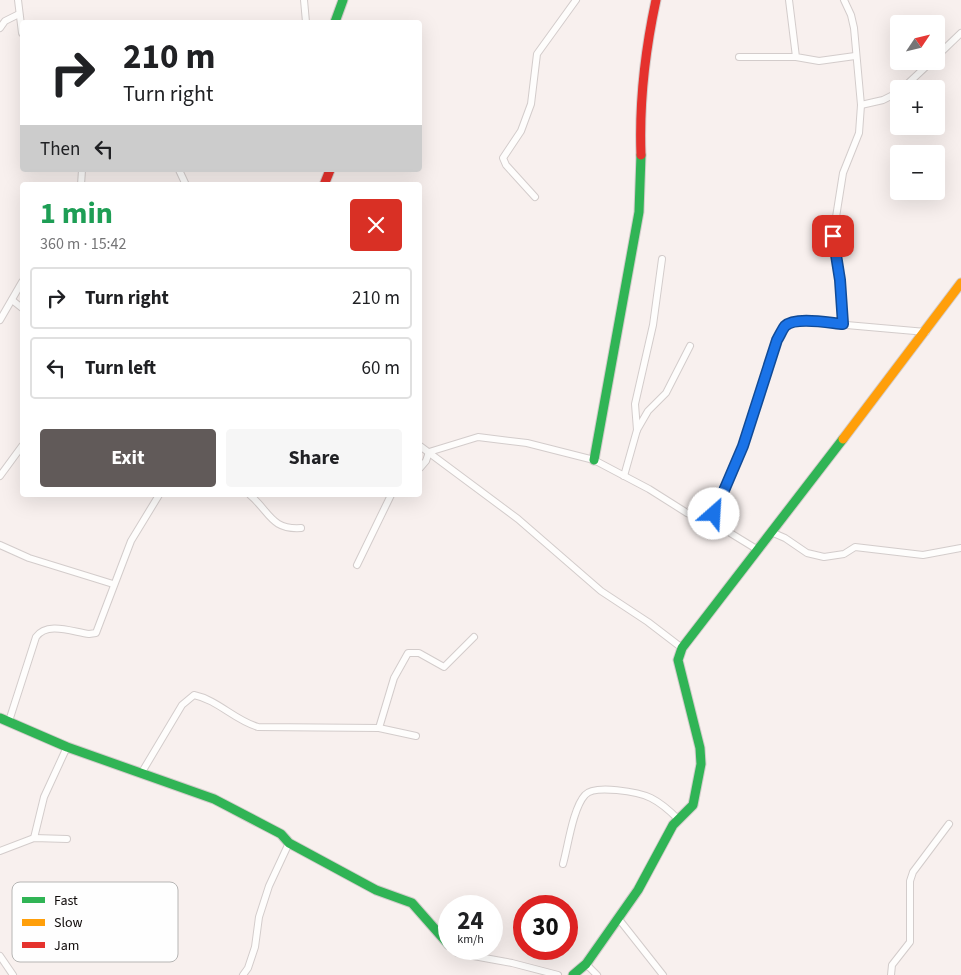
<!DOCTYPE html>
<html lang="en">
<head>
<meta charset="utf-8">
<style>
  :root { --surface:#fff; --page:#f6f6f6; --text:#202124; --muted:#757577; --line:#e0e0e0; --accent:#615a59 }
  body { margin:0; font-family:"Source Sans 3",sans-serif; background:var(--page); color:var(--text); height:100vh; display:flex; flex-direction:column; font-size:19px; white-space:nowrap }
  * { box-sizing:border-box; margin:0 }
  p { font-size:16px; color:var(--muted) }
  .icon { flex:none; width:28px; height:28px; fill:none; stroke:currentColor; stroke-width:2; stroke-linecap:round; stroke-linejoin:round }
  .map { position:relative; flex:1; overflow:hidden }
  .details { position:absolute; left:20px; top:182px; width:402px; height:315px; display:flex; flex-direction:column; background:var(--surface); border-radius:5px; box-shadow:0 5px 20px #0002 }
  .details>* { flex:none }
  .guide { position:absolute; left:20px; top:20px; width:402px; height:152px; border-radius:5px; box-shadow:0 5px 20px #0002; background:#fff; color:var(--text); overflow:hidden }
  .needle { width:32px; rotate:55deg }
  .controls { position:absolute; left:890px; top:15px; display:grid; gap:10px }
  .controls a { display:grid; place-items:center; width:55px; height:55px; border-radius:5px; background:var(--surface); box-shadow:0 5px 20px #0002; font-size:25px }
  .speed { position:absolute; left:438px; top:895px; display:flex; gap:10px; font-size:25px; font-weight:700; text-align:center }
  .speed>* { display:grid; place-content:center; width:65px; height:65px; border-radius:50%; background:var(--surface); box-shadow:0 5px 20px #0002; line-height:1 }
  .speed small { font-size:12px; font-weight:400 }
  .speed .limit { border:8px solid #d22; background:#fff; color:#111 }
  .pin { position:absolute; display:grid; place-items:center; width:42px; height:42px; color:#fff; margin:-21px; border-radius:10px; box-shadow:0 2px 8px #0006 }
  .me { position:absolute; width:55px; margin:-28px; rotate:26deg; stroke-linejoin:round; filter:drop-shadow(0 0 4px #0008) }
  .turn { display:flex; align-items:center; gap:18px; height:105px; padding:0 20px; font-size:22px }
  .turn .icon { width:65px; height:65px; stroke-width:2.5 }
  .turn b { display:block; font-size:35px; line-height:42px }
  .then { display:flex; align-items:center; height:48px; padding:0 20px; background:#0003; gap:10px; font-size:19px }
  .round { display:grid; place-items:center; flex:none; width:52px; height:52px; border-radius:5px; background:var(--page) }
  .headline { display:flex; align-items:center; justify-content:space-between; height:85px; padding:0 20px }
  h1 { font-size:30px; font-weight:700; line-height:38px; color:#1e9e55 }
  .button { display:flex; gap:10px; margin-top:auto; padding:10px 20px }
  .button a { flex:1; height:58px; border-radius:5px; background:var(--accent); color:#fff; font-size:20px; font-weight:700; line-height:58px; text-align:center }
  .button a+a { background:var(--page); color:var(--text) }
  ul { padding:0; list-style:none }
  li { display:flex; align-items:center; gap:15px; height:62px; margin:0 10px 8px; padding:0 10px; border:2px solid var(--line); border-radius:5px }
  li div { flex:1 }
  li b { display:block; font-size:19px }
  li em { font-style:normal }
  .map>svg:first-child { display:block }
</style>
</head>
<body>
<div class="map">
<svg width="961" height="975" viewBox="0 0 961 975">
  <rect width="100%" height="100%" fill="#f8f0ee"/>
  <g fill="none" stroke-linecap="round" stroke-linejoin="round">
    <defs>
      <g id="street">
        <path d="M18 0 22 33"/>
        <path d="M304 0 306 22"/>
        <path d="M789 0 796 57 819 61 855 56"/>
        <path d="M0 28 5 21 19 14"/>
        <path d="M739 57H796"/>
        <path d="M936 57 961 33"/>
        <path d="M902 89 932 61"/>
        <path d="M861 105 883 100 899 92"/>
        <path d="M179 170 186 185"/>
        <path d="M81 185 82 170"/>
        <path d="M535 197 506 165 503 158 521 131 531 104 537 54 576 0"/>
        <path d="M12 300 22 308"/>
        <path d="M0 320 22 282"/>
        <path d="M843 324 840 280 833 236 843 173 859 133 861 105 854 28 851 15 844 0"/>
        <path d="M637 430 635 404 653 325 662 259"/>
        <path d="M420 446 518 519 601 591 648 622 682 648"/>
        <path d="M420 468 426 461 429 452 478 437 527 443 594 460 649 489 687 513 727 531 758 550"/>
        <path d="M0 476 22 446"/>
        <path d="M624 476 637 430 648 411 666 393 690 346"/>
        <path d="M250 495C270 512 271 530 301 528"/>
        <path d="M708 524C740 466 756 402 777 340L786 326 791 322 801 321 926 332"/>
        <path d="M771 532 785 538 807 553 824 557 844 554 855 547 923 555 961 548"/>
        <path d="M0 545 29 558 113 584"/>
        <path d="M357 565 391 495"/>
        <path d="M9 721 36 637C47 621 73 632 89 634L96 633 131 541 159 495"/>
        <path d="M379 728 394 678 408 653H419L444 667 474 637"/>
        <path d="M142 772 182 705 194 695C218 700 234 720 258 727L379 728 416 736"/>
        <path d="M34 838 44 797 67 747"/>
        <path d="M0 851 34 838 67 839"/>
        <path d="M563 864C568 846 573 808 585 795 594 784 639 792 651 798 661 803 670 811 678 819"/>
        <path d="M618 918 663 975"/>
        <path d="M453 949 457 953 512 963 558 975"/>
        <path d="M0 956 13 975"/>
        <path d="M586 964 597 975"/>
        <path d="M243 975 248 968 255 947 259 917 269 886 289 843"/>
        <path d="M891 975 892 965 910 942V881L913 872 949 824"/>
      </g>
      <g id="fast">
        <path d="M335 22 343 0"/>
        <path d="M594 460 639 212 641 155"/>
        <path d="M0 718 67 747 214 799 281 834 289 843 376 890 412 903 449 945"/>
        <path d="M573 975 586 964 638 890 673 825 693 805 701 764 700 748 678 660 682 648 843 439"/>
      </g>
      <path id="slow" d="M843 439 961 283"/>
      <g id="jam">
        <path d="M641 155C639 102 645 51 656 0"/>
        <path d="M324 185 330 170"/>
      </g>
    </defs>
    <!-- street casing -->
    <use href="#street" stroke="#d3cccb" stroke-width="8"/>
    <!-- fast casing -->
    <use href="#fast" stroke="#d3cccb" stroke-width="11"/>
    <!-- slow casing -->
    <use href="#slow" stroke="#d3cccb" stroke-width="11"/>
    <!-- jam casing -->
    <use href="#jam" stroke="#d3cccb" stroke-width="11"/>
    <!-- street -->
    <use href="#street" stroke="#fefdfc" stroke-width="6"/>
    <!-- fast -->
    <use href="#fast" stroke="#30b455" stroke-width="9"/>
    <!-- slow -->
    <use href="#slow" stroke="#ff9f0a" stroke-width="9"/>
    <!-- jam -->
    <use href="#jam" stroke="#e5322d" stroke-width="9"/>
  </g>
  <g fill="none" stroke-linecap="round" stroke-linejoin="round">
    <defs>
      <path id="route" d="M714 514 743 446 777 340C780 335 782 330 785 326 795 316 830 323 843 324L840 280 833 236"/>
    </defs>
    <!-- route casing -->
    <use href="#route" stroke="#114b97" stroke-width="12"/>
    <!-- route -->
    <use href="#route" stroke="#1a73e8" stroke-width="9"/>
  </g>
  <!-- legend -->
  <rect x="12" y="882" width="166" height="80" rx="8" fill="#fefefe" stroke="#b6b5b4" stroke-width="1"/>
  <rect x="22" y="897" width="23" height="6" fill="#30b455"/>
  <rect x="22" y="919" width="23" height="7" fill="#ff9f0a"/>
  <rect x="22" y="942" width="23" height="6" fill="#e5322d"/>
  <g font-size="14" fill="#0f0a09">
    <text x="54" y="905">Fast</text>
    <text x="54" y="927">Slow</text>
    <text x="54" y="950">Jam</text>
  </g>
</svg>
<div class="controls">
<a><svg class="needle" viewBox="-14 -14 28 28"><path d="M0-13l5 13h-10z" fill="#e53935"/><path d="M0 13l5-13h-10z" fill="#757577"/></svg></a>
<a>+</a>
<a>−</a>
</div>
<div class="speed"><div>24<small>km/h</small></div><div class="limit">30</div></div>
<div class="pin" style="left:833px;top:236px;background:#d93025"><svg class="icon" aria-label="arrive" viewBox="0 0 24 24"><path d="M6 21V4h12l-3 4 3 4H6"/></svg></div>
<svg class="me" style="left:714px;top:514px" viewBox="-20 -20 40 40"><circle r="19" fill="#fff"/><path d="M0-13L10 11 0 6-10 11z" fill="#1a73e8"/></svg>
<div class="guide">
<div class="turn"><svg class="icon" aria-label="right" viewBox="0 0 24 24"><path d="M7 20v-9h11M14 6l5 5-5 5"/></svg><div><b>210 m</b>Turn right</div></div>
<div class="then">Then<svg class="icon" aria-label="left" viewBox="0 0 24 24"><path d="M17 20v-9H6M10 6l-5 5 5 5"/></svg></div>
</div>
<section class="details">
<div class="headline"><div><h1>1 min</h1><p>360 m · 15:42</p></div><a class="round" style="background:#d93025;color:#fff"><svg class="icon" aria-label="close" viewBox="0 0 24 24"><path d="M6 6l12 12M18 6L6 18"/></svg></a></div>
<ul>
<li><svg class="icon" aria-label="right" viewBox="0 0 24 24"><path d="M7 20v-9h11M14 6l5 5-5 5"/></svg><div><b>Turn right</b></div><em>210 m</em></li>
<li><svg class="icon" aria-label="left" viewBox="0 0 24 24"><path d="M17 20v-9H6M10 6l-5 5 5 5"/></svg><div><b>Turn left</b></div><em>60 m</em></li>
</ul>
<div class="button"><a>Exit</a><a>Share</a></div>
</section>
</div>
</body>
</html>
